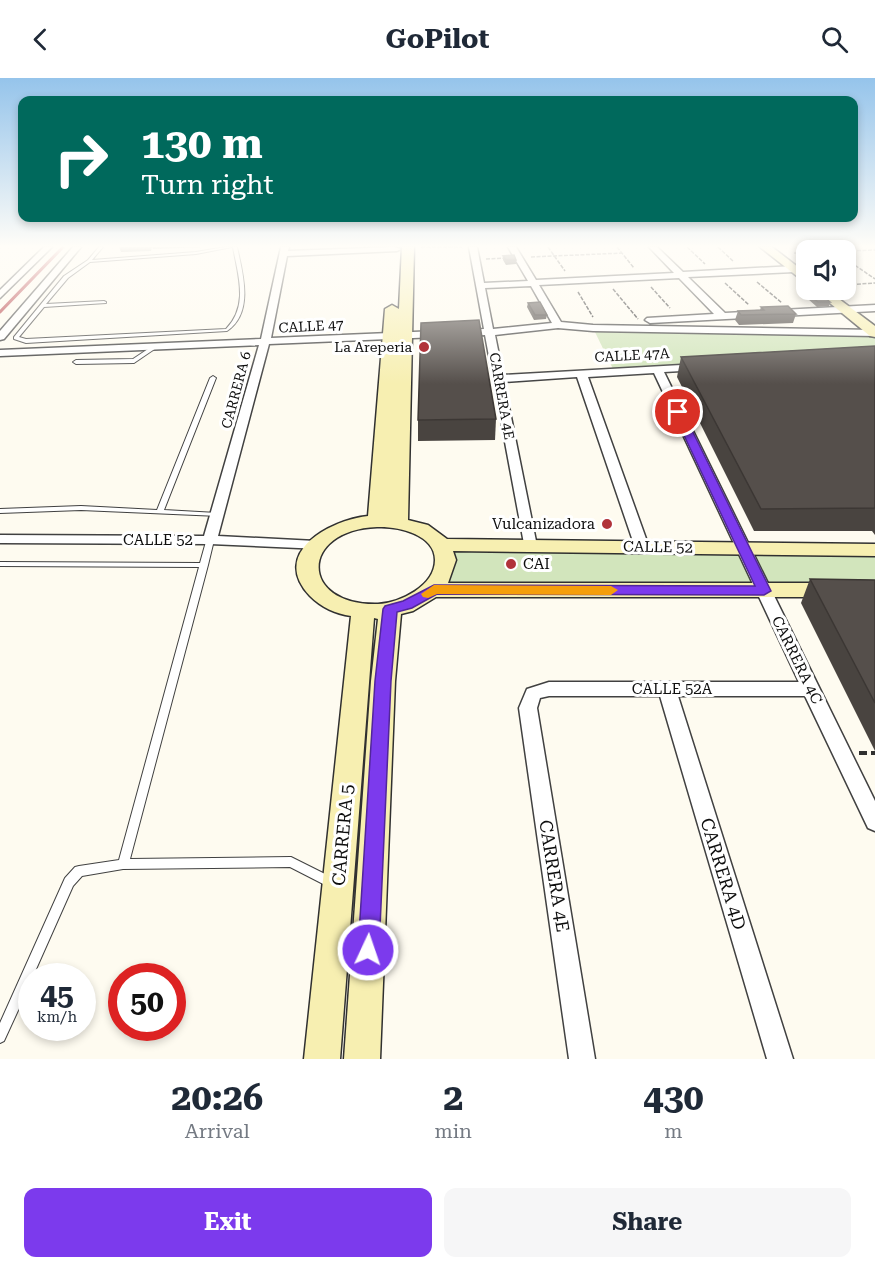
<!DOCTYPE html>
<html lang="en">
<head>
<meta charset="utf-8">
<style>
  :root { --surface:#fff; --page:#f6f6f7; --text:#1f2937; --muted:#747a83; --accent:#7c3aed }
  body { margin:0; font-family:"Roboto Serif",serif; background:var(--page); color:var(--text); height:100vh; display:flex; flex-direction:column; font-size:22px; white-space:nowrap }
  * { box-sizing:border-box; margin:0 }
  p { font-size:20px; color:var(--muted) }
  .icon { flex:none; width:33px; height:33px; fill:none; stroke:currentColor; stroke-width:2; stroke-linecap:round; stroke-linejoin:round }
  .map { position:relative; height:981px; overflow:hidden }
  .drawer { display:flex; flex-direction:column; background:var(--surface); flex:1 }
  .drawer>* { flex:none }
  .banner { position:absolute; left:18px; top:18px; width:840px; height:126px; border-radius:12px; box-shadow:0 3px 9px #0003; background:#00695c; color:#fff; overflow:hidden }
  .fabs { position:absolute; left:796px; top:162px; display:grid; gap:12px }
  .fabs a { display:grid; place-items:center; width:60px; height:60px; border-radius:12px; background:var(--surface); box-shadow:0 3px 9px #0003; font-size:30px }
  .speed { position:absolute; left:18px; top:885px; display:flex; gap:12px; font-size:30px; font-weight:700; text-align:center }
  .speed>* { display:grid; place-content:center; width:78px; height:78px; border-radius:50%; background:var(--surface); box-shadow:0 3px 9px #0003; line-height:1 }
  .speed small { font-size:15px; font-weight:400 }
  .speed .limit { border:9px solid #d22; background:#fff; color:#111 }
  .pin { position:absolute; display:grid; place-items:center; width:51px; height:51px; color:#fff; margin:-26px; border:3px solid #fff; border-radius:50%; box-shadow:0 2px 6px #0007 }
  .me { position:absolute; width:66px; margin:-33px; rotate:3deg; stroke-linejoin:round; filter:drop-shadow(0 0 4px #0008) }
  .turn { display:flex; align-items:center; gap:21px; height:126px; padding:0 24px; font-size:27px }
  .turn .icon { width:78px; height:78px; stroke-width:2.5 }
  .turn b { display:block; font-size:42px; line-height:51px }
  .eta { display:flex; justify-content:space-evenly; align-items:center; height:102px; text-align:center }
  .eta b { font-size:36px; font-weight:700; line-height:42px }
  .button { display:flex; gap:12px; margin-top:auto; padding:12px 24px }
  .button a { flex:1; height:69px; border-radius:12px; background:var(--accent); color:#fff; font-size:24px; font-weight:700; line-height:69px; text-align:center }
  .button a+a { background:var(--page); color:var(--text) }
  header { display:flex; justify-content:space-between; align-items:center; height:78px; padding:0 24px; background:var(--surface); font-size:27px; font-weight:700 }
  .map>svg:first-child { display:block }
</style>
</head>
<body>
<header><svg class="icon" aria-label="back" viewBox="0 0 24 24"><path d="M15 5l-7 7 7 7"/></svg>GoPilot<svg class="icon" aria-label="search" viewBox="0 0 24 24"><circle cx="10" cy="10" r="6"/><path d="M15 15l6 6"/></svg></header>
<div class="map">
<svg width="875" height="981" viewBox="0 0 875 981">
  <rect width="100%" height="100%" fill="#fefbf0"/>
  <!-- green -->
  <g fill="#d2e5bc">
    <path d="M593 250 875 255V278L614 293Z"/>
    <path d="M440 467 875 472V512H434Z"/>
  </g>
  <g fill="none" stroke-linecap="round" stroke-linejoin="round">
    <defs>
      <g id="lane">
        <path d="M99 169H103L92 182 196 174 225 169H232L196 176 90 184 68 200 46 226 104 223 106 224V225L44 229 19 259 26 261 226 251C249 227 238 198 233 169H237C243 196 254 235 227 253L26 265 14 261V259L64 198 88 182Z"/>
        <path d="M154 267 156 268V270L134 285 76 286 73 284 76 282 133 281Z"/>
        <path d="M213 298 216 300 164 432 217 435 220 437 219 438 81 432 0 435V431L81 428 157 432 210 300Z"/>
        <path d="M207 460H213L214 462 208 487 130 781 291 779 335 801 336 805 335 809 331 810 290 789 123 791 82 798 73 808 33 898H32V902L4 963 0 965V945L65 800 75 789 79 788 119 782 199 489 0 488V484L200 485Z"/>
      </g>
      <g id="street">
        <path d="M44 169H52L0 220V212Z"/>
        <path d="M73 169H81L4 261 0 262V253Z"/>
        <path d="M281 169H289L288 173 394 169 401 171 397 173 287 178 271 260 484 251 469 169H477L484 205 528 203 508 169H516L536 202 674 195 649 169H657L683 194 794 188 798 191 794 194 688 199 725 235 875 227V233L650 245 645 242 647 240 714 236 679 200 539 207 561 244 593 247 875 252V258L593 253 558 250 495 257 503 297 699 286 704 289 699 292 664 294 875 723V753L868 750 805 618H678L793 981H767L660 618H549L540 620 537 630 595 981H569L519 630 527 611 549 604H799L654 295 588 299 649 469 647 472H637L635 469 577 299 504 304 537 468 530 473 525 471 485 257 269 266 218 458 316 463 321 465 323 468 321 471 210 466 0 465V457L204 458 259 267 0 278V272L261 261ZM531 208 552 245 493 251 485 210Z"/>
      </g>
      <g id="secondary">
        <path d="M402 169H414L408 442 428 447 447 461 875 466V478L453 473 456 482 448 505H875V519H436L413 533 401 536 395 603 380 981H344L371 603 378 541 374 540 340 981H304L351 538C336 536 321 529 310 518 269 475 330 442 368 438L385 231 392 227 399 231 389 437ZM377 449C397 448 435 456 435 482 435 508 400 525 378 526 299 528 299 452 377 449Z"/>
        <path d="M760 169H772L807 196V206Z"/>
        <path d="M814 212H827L875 248V259L870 258Z"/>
      </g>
    </defs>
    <!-- lane casing -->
    <use href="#lane" stroke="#414141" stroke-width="2"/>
    <!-- street casing -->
    <use href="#street" stroke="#414141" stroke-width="3"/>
    <!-- secondary casing -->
    <use href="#secondary" stroke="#303030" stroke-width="3"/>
    <!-- path-far1 -->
    <g stroke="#303030" stroke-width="1.5" stroke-dasharray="4 1.5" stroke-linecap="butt">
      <path d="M421 169H462"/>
      <path d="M548 169 565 193"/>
      <path d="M617 169 634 190"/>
      <path d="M687 169 705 186"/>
      <path d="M718 169 734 184"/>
      <path d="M846 173 875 172"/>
      <path d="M794 175H807"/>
      <path d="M531 179 622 175"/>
      <path d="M486 181 507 180"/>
      <path d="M846 181 875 201"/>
      <path d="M757 204 782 225"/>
      <path d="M725 205 749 227"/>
      <path d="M846 207 875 205"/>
      <path d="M651 209 670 230"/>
      <path d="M613 211 638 241"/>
      <path d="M578 214 593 239"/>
    </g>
    <!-- path -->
    <path stroke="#303030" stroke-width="4" stroke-dasharray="8 4" stroke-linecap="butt" d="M859 675H875"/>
    <!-- lane -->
    <use href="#lane" fill="#fff" fill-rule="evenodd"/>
    <!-- street -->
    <use href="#street" fill="#fff" fill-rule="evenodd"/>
    <!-- secondary -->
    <use href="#secondary" fill="#f7efb1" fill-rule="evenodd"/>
    <!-- rail -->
    <path stroke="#b1333a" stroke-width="3" d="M0 234 63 169"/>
  </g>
  <!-- wall -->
  <g fill="#494440">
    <path d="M119 169H152L151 173 121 174Z"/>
    <path d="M152 169H208L153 171Z"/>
    <path d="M503 178 516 182V186L506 187 503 182Z"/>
    <path d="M809 217 830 224 829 228 817 229 808 221Z"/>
    <path d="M528 225 547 237 546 241 534 242 527 229Z"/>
    <path d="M761 229 796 236 793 245 739 247 735 242 738 233 760 232Z"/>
    <path d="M875 268V457L872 453H754L677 299 681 279Z"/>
    <path d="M496 341 495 362 418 363V342Z"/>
    <path d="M810 501 875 502V673L801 525Z"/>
  </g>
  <!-- building -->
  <g fill="#554f4b" stroke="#3c3734" stroke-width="1.5">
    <path d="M514 177 516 182H506L503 178Z"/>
    <path d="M820 216 830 224H818L809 217Z"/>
    <path d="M540 224 547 237H535L528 225Z"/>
    <path d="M788 228 796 236 741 237 738 233 764 232 761 229Z"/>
    <path d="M479 242 496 341 418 342 421 245Z"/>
    <path d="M875 268V430L761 431 681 279Z"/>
    <path d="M810 501 875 502V625Z"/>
  </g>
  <!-- sky -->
  <linearGradient id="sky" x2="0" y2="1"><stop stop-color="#95c4eb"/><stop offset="0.55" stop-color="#fffdf8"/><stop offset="1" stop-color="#fffdf8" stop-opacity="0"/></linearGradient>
  <rect width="875" height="306" fill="url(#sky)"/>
  <!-- route -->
  <path fill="#7c3aed" stroke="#51269a" stroke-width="1.5" d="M678 331 683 334 771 513 764 517 437 516 412 530 397 534 391 603 379 872 376 880 368 883 361 880 358 872 375 603 383 531 385 528 403 523 434 507 755 508 673 334Z"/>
  <!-- slow -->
  <path fill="#f59e0b" d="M434 507 611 508 618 512 611 517 437 516 428 520 423 519 421 516Z"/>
  <!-- markers -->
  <g fill="#b1333a" stroke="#fff" stroke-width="2">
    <circle cx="424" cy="269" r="6"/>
    <circle cx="607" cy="446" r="6"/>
    <circle cx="511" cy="486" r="6"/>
  </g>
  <g text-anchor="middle" stroke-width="6" stroke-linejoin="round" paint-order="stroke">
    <!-- far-street labels -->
    <g font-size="14" fill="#0e0e0e" stroke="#fff">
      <text transform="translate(311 248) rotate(-3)" y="5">CALLE 47</text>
      <text transform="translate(632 277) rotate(-3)" y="5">CALLE 47A</text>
      <text transform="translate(236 312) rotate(-75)" y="5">CARRERA 6</text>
      <text transform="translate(502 318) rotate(80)" y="5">CARRERA 4E</text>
    </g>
    <!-- far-poi labels -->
    <g font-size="14" fill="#0e0e0e" stroke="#fff" text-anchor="end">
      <text x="412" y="274">La Areperia</text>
    </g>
    <!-- poi labels -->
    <g font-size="15" fill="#0e0e0e" stroke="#fff" text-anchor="end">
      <text x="595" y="451">Vulcanizadora</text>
      <text x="523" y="491" text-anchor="start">CAI</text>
    </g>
    <!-- street labels -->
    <g font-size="15" fill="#0e0e0e" stroke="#fff">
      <text x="158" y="467">CALLE 52</text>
      <text transform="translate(658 469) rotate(1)" y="5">CALLE 52</text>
      <text transform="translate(797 582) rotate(64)" y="5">CARRERA 4C</text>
      <text x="672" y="616">CALLE 52A</text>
    </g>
    <!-- near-street labels -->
    <g font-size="18" fill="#0e0e0e" stroke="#fff">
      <text transform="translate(343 757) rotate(-85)" y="6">CARRERA 5</text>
      <text transform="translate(723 796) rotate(73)" y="6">CARRERA 4D</text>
      <text transform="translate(554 798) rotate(81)" y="6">CARRERA 4E</text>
    </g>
  </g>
</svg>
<div class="fabs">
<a><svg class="icon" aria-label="sound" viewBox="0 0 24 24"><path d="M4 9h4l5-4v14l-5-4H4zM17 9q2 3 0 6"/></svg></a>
</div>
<div class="speed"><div>45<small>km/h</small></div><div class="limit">50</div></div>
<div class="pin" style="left:678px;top:334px;background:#d93025"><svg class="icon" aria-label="arrive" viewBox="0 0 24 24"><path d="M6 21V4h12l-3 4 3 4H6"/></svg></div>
<svg class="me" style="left:368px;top:872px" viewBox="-20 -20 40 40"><circle r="17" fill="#7c3aed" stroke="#fff" stroke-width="3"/><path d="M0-11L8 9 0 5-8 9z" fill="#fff"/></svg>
<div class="banner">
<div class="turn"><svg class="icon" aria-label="right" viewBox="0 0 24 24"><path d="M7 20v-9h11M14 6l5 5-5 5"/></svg><div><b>130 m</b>Turn right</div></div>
</div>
</div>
<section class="drawer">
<div class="eta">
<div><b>20:26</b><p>Arrival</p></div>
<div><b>2</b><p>min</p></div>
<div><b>430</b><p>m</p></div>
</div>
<div class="button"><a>Exit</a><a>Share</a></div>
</section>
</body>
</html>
